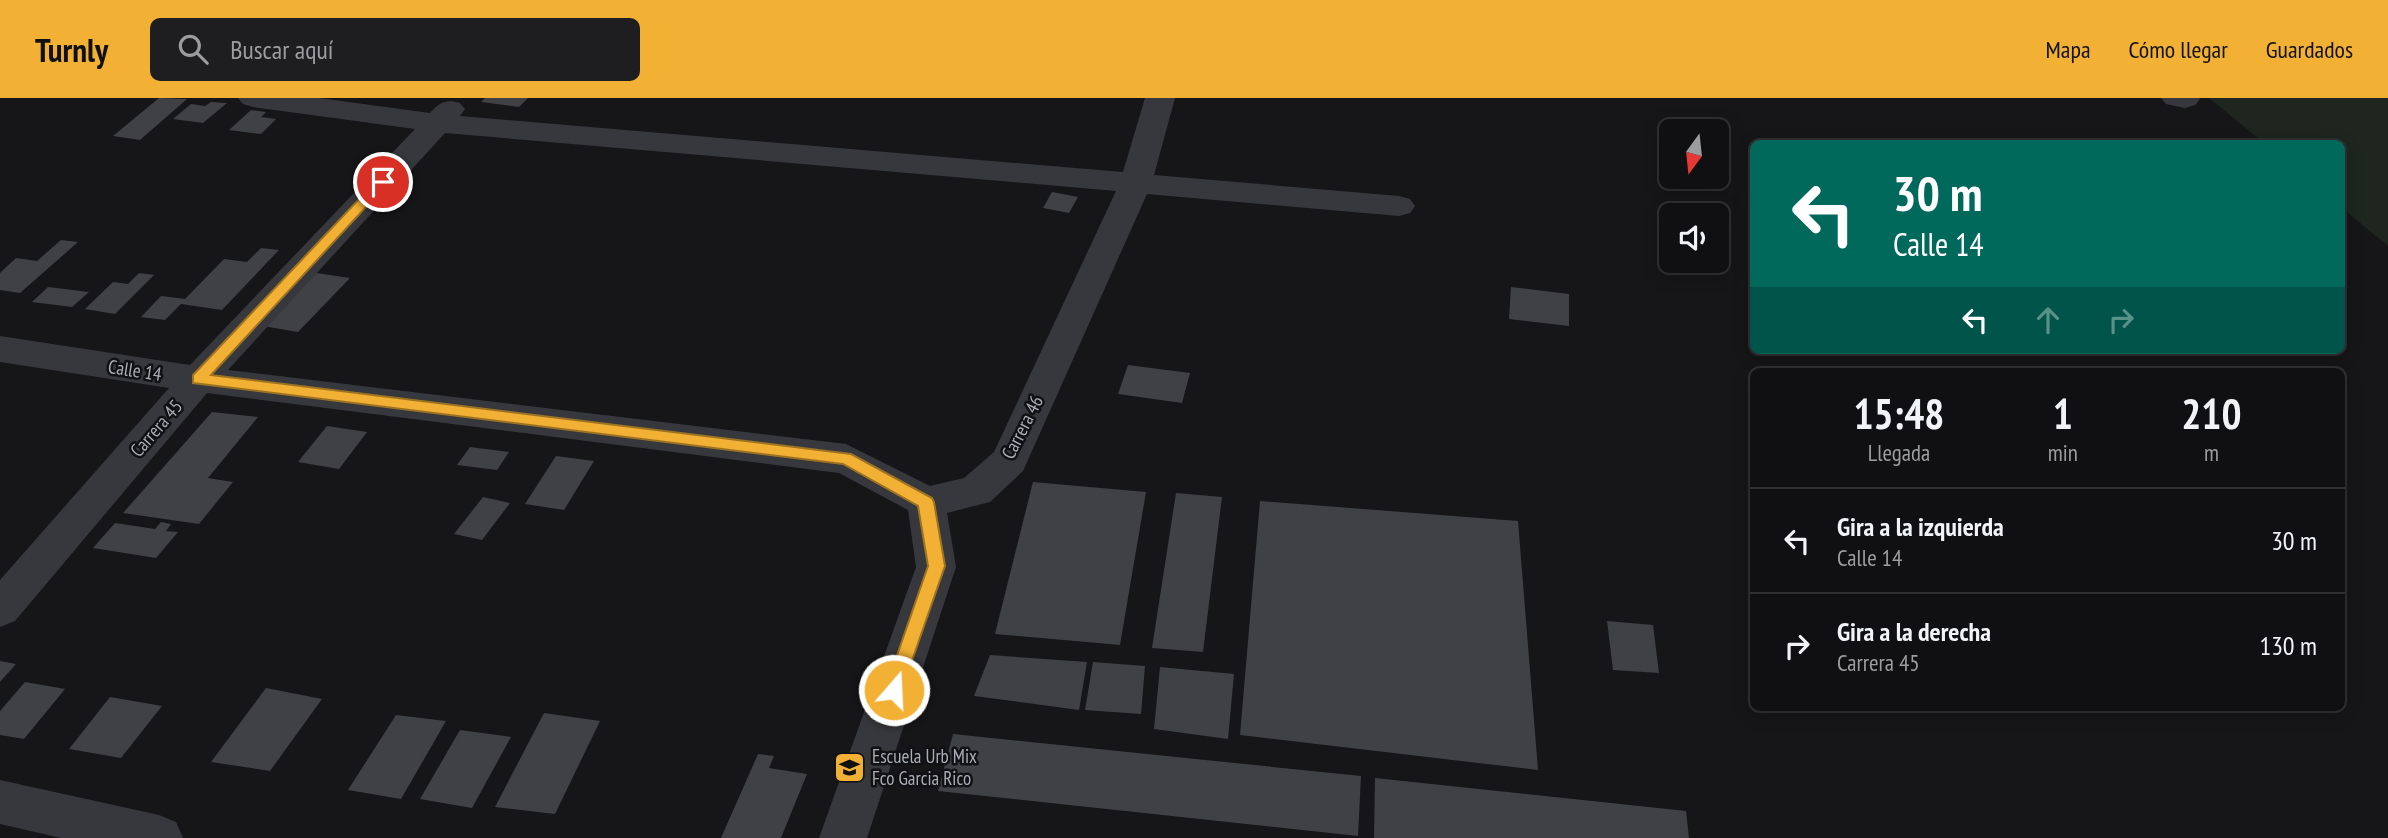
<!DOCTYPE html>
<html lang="es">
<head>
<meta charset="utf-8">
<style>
  :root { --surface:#101012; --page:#1e1e20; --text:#f1f3f6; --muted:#9c9d9f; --line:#303032; --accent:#f2b134 }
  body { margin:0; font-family:"PT Sans Narrow",sans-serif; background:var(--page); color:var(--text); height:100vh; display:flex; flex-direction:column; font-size:26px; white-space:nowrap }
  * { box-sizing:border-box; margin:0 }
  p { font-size:23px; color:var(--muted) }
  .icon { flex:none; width:38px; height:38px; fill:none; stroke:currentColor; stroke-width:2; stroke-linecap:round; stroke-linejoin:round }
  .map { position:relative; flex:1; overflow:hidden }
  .details { position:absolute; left:1750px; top:270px; width:595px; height:343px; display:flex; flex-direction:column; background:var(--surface); border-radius:10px; box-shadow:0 4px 18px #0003,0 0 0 2px var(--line) }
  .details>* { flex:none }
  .top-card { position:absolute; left:1750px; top:42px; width:595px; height:214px; border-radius:10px; box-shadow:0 4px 18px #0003,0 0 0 2px var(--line); background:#00695c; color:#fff; overflow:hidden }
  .needle { width:46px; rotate:195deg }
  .fabs { position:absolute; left:1659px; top:21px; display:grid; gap:14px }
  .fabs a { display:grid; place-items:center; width:70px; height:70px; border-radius:10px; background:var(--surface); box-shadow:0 4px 18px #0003,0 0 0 2px var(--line); font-size:35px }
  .pin { position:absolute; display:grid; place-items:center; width:60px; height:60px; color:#fff; margin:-30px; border:4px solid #fff; border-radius:50%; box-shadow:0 2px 7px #0007 }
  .me { position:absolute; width:77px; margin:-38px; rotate:19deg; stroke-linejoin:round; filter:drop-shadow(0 0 5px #0008) }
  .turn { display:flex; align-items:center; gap:24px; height:147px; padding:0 28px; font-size:32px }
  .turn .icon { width:91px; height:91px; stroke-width:2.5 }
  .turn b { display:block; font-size:49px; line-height:60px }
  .lanes { display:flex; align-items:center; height:66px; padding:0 28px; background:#0003; justify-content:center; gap:35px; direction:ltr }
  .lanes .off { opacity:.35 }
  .eta { display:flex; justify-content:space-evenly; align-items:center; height:119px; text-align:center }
  .eta b { font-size:42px; font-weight:600; line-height:49px }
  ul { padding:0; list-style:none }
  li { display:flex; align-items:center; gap:21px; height:105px; padding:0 28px; border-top:2px solid var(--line) }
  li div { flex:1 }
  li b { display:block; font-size:26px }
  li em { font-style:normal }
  header { display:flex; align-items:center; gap:42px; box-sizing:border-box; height:98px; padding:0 35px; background:var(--accent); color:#111 }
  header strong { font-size:33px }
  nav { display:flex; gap:38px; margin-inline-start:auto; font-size:24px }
  .search { width:490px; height:63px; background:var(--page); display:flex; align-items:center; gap:18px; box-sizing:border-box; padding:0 24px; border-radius:10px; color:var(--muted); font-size:26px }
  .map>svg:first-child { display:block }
</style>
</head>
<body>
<header>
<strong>Turnly</strong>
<div class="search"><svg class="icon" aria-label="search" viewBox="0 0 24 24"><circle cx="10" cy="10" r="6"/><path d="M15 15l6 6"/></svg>Buscar aquí</div>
<nav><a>Mapa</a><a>Cómo llegar</a><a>Guardados</a></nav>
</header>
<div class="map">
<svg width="2388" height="740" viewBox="0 0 2388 740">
  <rect width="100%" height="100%" fill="#161618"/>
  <!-- green -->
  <path fill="#1e261f" d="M2209 0H2388V148L2342 110V46L2264 45Z"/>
  <!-- building -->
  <g fill="#404145">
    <path d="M159 0 187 1 140 42 113 38Z"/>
    <path d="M485 0H528L519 9 481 4Z"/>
    <path d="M211 4 227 5 203 25 173 21 191 6 205 8Z"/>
    <path d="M251 12 266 14 261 19 276 21 261 36 229 32Z"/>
    <path d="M1052 94 1078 99 1069 115 1043 110Z"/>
    <path d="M61 142 78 144 20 195 0 192V175L16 160 37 163Z"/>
    <path d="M261 150 279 152 222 212 181 206 165 222 141 219 161 198 185 201 224 161 247 164Z"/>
    <path d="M310 174 350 180 298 234 257 227Z"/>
    <path d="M139 175 154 177 115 216 85 211 113 184 128 186Z"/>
    <path d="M48 189 89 194 72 209 32 204Z"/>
    <path d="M1511 189 1569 196V228L1509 221Z"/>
    <path d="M1128 267 1190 275 1182 305 1118 296Z"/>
    <path d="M212 314 258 319 208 380 233 384 199 426 123 415Z"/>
    <path d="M327 328 367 334 339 371 298 364Z"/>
    <path d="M470 349 509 354 497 372 457 367Z"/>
    <path d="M556 358 594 363 564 412 525 406Z"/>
    <path d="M1033 384 1146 394 1120 547 995 536Z"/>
    <path d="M1176 395 1222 399 1203 554 1152 550Z"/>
    <path d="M483 399 510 405 482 442 454 436Z"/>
    <path d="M1260 403 1518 423 1538 672 1240 637Z"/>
    <path d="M161 424 171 426 166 433 178 434 156 460 93 450 115 425 155 431Z"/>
    <path d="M1607 523 1653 527 1659 575 1613 572Z"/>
    <path d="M990 557 1087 564 1079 612 974 598Z"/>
    <path d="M0 563 16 566 0 584Z"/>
    <path d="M1093 564 1145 568 1141 616 1085 612Z"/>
    <path d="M1160 569 1234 576 1228 641 1154 631Z"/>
    <path d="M25 584 65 591 24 641 0 637V613Z"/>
    <path d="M266 590 322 601 270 673 211 664Z"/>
    <path d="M110 599 162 608 121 660 69 651Z"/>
    <path d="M544 615 600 623 555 716 495 709Z"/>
    <path d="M396 617 446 623 401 701 348 692Z"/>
    <path d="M460 632 511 639 472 710 420 701Z"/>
    <path d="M953 636 1361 678 1358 738 938 693Z"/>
    <path d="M758 656 774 658 769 670 807 676 781 740H721Z"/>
    <path d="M1375 680 1686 713 1689 740H1374Z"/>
  </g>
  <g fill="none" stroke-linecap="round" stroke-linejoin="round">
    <!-- minor -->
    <g fill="#37383d" fill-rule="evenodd">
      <path d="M238 0H319L430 15C440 4 446 1 460 5L465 11 460 18 1123 74 1145 0H1175L1154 77 1399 98 1410 101 1415 108 1410 115 1399 118 1147 96 1023 373 990 404 947 415 956 469 867 740H819L916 469 908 412 839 375 207 295 15 523 0 529V482L169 290 0 264V238L190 267 415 31 253 9 243 6ZM445 35 1116 93 994 354 964 380 930 388 846 346 228 272Z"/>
      <path d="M2161 0H2199L2200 1 2195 7 2185 10 2166 6Z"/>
      <path d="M0 682 159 717 176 724 183 740H61L0 726Z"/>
    </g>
  </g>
  <!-- route -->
  <path fill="#f2b134" stroke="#9d7322" stroke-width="2" d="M378 81 389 84 211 277 851 356 932 400 934 404 945 468 900 597H887L885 592 928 468 918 408 843 366 193 285V277Z"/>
  <!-- icons -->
  <defs>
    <symbol id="school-square" viewBox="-11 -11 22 22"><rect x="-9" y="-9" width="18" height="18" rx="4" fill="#f2b134" stroke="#111113"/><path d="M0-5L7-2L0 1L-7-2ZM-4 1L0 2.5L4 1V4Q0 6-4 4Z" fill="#111"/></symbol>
  </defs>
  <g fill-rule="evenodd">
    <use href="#school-square" x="832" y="652" width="35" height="35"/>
  </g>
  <g text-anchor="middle" stroke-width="5" stroke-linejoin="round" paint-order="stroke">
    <!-- street labels -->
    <g font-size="19" fill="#a8adb8" stroke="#111113">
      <text transform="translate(135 272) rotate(9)" y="7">Calle 14</text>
      <text transform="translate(1022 329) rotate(-63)" y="7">Carrera 46</text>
      <text transform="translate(156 330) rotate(-49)" y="7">Carrera 45</text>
    </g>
    <!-- poi labels -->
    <g font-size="19" fill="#a8adb8" stroke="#111113" text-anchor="start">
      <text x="872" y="665">Escuela Urb Mix<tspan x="872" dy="22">Fco Garcia Rico</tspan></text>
    </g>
  </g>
</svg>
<div class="fabs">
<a><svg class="needle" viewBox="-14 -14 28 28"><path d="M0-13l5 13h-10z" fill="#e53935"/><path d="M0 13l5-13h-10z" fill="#9c9d9f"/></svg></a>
<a><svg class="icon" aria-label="sound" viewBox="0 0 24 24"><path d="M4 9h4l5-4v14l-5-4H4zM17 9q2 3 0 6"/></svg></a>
</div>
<div class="pin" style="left:383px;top:84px;background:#d93025"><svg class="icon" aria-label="arrive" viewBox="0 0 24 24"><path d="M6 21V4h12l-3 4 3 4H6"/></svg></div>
<svg class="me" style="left:894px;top:592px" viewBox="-20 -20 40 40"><circle r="17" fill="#f2b134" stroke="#fff" stroke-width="3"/><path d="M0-11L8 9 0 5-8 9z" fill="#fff"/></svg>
<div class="top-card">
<div class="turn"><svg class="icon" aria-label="left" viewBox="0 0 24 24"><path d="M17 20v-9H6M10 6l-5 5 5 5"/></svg><div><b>30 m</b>Calle 14</div></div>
<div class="lanes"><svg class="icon" aria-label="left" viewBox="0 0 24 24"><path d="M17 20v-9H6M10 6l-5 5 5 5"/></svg><svg class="icon off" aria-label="ahead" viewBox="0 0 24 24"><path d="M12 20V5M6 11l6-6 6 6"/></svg><svg class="icon off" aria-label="right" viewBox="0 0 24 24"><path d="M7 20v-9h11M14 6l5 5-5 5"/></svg></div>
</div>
<section class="details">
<div class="eta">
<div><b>15:48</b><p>Llegada</p></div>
<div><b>1</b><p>min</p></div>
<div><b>210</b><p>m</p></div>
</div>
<ul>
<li><svg class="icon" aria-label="left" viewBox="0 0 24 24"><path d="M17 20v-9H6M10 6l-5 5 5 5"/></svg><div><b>Gira a la izquierda</b><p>Calle 14</p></div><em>30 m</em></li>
<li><svg class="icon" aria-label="right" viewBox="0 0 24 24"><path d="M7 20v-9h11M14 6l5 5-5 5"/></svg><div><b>Gira a la derecha</b><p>Carrera 45</p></div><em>130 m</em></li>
</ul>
</section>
</div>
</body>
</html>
